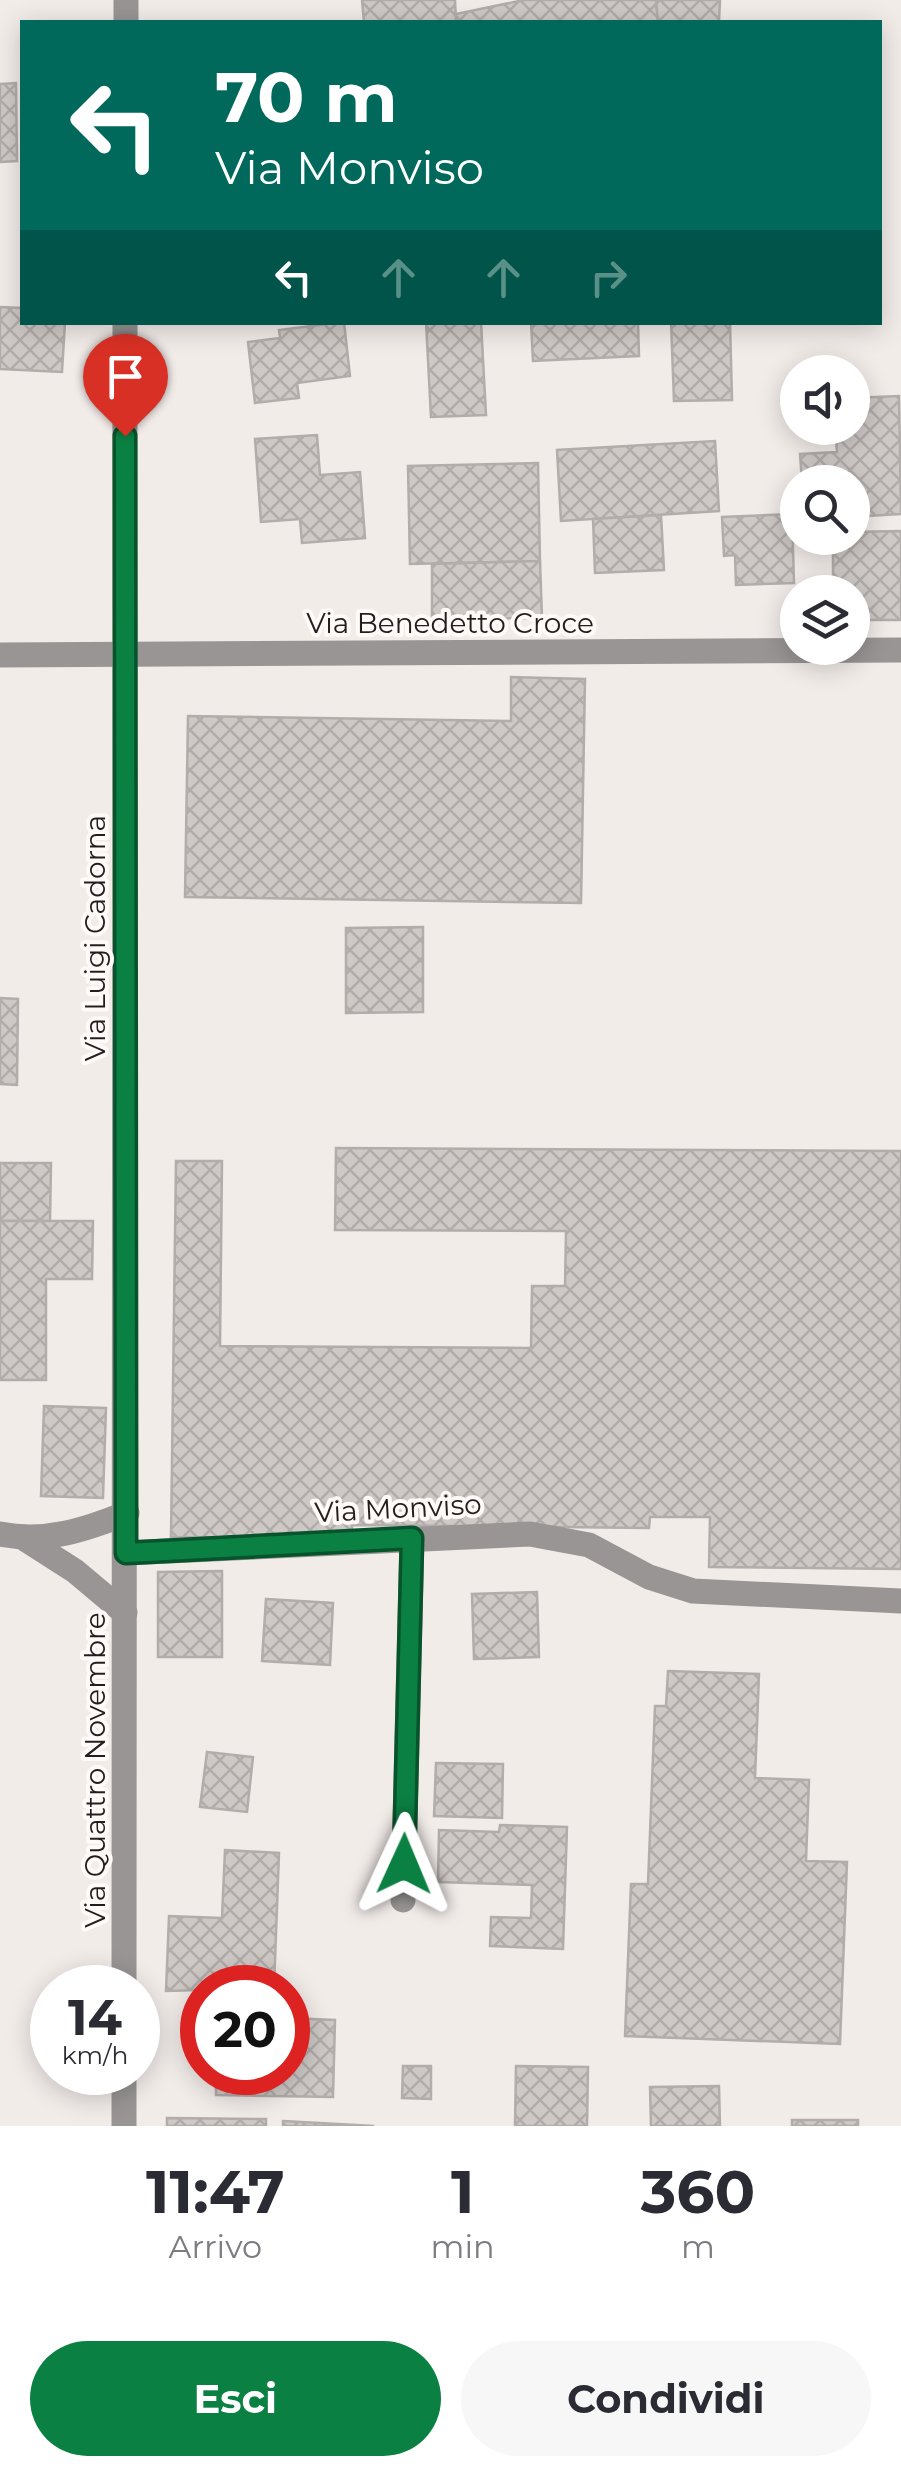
<!DOCTYPE html>
<html lang="it">
<head>
<meta charset="utf-8">
<style>
  :root { --surface:#fff; --page:#f7f7f7; --text:#2b2b33; --muted:#7c7c81; --accent:#0b8043 }
  body { margin:0; font-family:Montserrat,sans-serif; background:var(--page); color:var(--text); height:100vh; display:flex; flex-direction:column; font-size:38px; white-space:nowrap }
  * { box-sizing:border-box; margin:0 }
  p { font-size:32px; color:var(--muted) }
  .icon { flex:none; width:55px; height:55px; fill:none; stroke:currentColor; stroke-width:2; stroke-linecap:round; stroke-linejoin:round }
  .map { position:relative; height:2126px; overflow:hidden }
  .side { display:flex; flex-direction:column; background:var(--surface); flex:1 }
  .side>* { flex:none }
  .hud { position:absolute; left:20px; top:20px; width:862px; height:305px; border-radius:0px; box-shadow:0 5px 25px #0003; background:#00695c; color:#fff; overflow:hidden }
  .controls { position:absolute; left:780px; top:355px; display:grid; gap:20px }
  .controls a { display:grid; place-items:center; width:90px; height:90px; border-radius:50%; background:var(--surface); box-shadow:0 5px 25px #0003; font-size:50px }
  .speed { position:absolute; left:30px; top:1965px; display:flex; gap:20px; font-size:50px; font-weight:700; text-align:center }
  .speed>* { display:grid; place-content:center; width:130px; height:130px; border-radius:50%; background:var(--surface); box-shadow:0 5px 25px #0003; line-height:1 }
  .speed small { font-size:25px; font-weight:400 }
  .speed .limit { border:15px solid #d22; background:#fff; color:#111 }
  .pin { position:absolute; display:grid; place-items:center; width:85px; height:85px; color:#fff; margin:-102px -42px; border-radius:50% 50% 50% 0; rotate:-45deg; box-shadow:0 0 10px #0007 }
  .pin .icon { rotate:45deg }
  .me { position:absolute; width:110px; margin:-55px; rotate:1deg; stroke-linejoin:round; filter:drop-shadow(0 0 8px #0008) }
  .turn { display:flex; align-items:center; gap:35px; height:210px; padding:0 30px; font-size:45px }
  .turn .icon { width:130px; height:130px; stroke-width:2.5 }
  .turn b { display:block; font-size:70px; line-height:85px }
  .lanes { display:flex; align-items:center; height:95px; padding:0 30px; background:#0003; justify-content:center; gap:50px; direction:ltr }
  .lanes .off { opacity:.35 }
  .eta { display:flex; justify-content:space-evenly; align-items:center; height:170px; text-align:center }
  .eta b { font-size:60px; font-weight:700; line-height:70px }
  .action { display:flex; gap:20px; margin-top:auto; padding:20px 30px }
  .action a { flex:1; height:115px; border-radius:60px; background:var(--accent); color:#fff; font-size:40px; font-weight:700; line-height:115px; text-align:center }
  .action a+a { background:var(--page); color:var(--text) }
  .map>svg:first-child { display:block }
</style>
</head>
<body>
<div class="map">
<svg width="901" height="2126" viewBox="0 0 901 2126">
  <defs>
    <pattern id="building-cross-hatch" width="8" height="8" patternUnits="userSpaceOnUse" patternTransform="scale(2.5)"><rect width="8" height="8" fill="#cfc9c6"/><path d="M0 0l8 8M0 8l8-8" fill="none" stroke="#b1acaa"/></pattern>
  </defs>
  <rect width="100%" height="100%" fill="#f2ece9"/>
  <!-- building -->
  <g fill="url(#building-cross-hatch)" stroke="#b2acaa" stroke-width="2.5">
    <path d="M362 0H455L456 22H364Z"/>
    <path d="M524 0H656L658 22H456V14Z"/>
    <path d="M656 0H720L719 22H658Z"/>
    <path d="M16 83 17 161 0 162V84Z"/>
    <path d="M0 307 22 308V322H65L62 372 0 369Z"/>
    <path d="M344 322 350 376 297 383 299 398 255 403 248 342 280 338 279 330Z"/>
    <path d="M426 322H481L486 415 431 417Z"/>
    <path d="M531 322H638L639 356 533 361Z"/>
    <path d="M671 322H730L732 400 674 401Z"/>
    <path d="M899 396 901 514 852 517V482H802L800 454 837 452 835 428H852V398Z"/>
    <path d="M317 435 320 475 360 472 365 538 302 543 300 519 261 522 255 439Z"/>
    <path d="M715 441 719 511 561 521 557 450Z"/>
    <path d="M538 463 540 561 410 564 408 466Z"/>
    <path d="M792 514 794 583 736 585 735 555 724 556 722 517Z"/>
    <path d="M661 515 664 570 595 573 593 519Z"/>
    <path d="M901 531V620H852V592H833V538H852V532Z"/>
    <path d="M540 561 542 618 432 619V564Z"/>
    <path d="M511 677 585 679 581 903 185 897 188 716 511 721Z"/>
    <path d="M423 927V1012L346 1013V928Z"/>
    <path d="M0 998 18 999 17 1085 0 1084Z"/>
    <path d="M336 1148 901 1151V1569L709 1567 710 1517H650L649 1528 352 1525V1538L171 1537 176 1161H222L220 1346 531 1348 532 1286H565L566 1231 335 1230Z"/>
    <path d="M0 1163H51L50 1221H0Z"/>
    <path d="M0 1221H93L92 1279H46V1380H0Z"/>
    <path d="M44 1406 106 1408 103 1498 41 1496Z"/>
    <path d="M222 1571V1657H158V1572Z"/>
    <path d="M537 1592 539 1657 474 1659 472 1594Z"/>
    <path d="M266 1599 333 1603 330 1665 262 1661Z"/>
    <path d="M668 1671 759 1674 755 1778 809 1780 806 1861 847 1862 840 2044 625 2036 631 1884H648L655 1706H666Z"/>
    <path d="M207 1752 253 1757 247 1812 200 1807Z"/>
    <path d="M436 1763 503 1764 502 1818 434 1816Z"/>
    <path d="M500 1825 567 1827 563 1949 490 1946 491 1917 531 1918 532 1885 438 1882 439 1830 499 1832Z"/>
    <path d="M225 1850 279 1853 274 1988 166 1991 169 1916 222 1918Z"/>
    <path d="M288 2018 335 2020 333 2097 216 2095V2072H288Z"/>
    <path d="M403 2066H431V2099L402 2098Z"/>
    <path d="M516 2066 588 2067 587 2126H515Z"/>
    <path d="M719 2086 720 2126H651L650 2087Z"/>
    <path d="M167 2118 266 2119V2126H167Z"/>
    <rect x="792" y="2120" width="66" height="6"/>
    <path d="M283 2121 374 2126H283Z"/>
  </g>
  <g fill="none" stroke-linecap="round" stroke-linejoin="round">
    <!-- minor -->
    <g stroke="#989594" stroke-width="25">
      <path d="M126 22V0"/>
      <path d="M0 655 901 650"/>
      <path d="M0 1534C46 1543 85 1530 127 1513"/>
      <path d="M25 1539 75 1571 125 1613"/>
      <path d="M126 1553 530 1534 589 1545 649 1577 693 1591 901 1601"/>
      <path d="M403 1900 412 1538"/>
      <path d="M124 1988 125 322"/>
      <path d="M124 2126V2072"/>
    </g>
  </g>
  <g fill="none" stroke-linecap="round" stroke-linejoin="round">
    <defs>
      <path id="route" d="M125 436 126 1553 412 1538 404 1864"/>
    </defs>
    <!-- route casing -->
    <use href="#route" stroke="#07532c" stroke-width="25"/>
    <!-- route -->
    <use href="#route" stroke="#0b8043" stroke-width="18"/>
  </g>
  <g text-anchor="middle" stroke-width="8" stroke-linejoin="round" paint-order="stroke">
    <!-- street labels -->
    <g font-size="28" fill="#211f1e" stroke="#fffaf7">
      <text x="450" y="633">Via Benedetto Croce</text>
      <text transform="translate(95 938) rotate(-90)" y="10">Via Luigi Cadorna</text>
      <text transform="translate(398 1508) rotate(-3)" y="10">Via Monviso</text>
      <text transform="translate(95 1770) rotate(-90)" y="10">Via Quattro Novembre</text>
    </g>
  </g>
</svg>
<div class="controls">
<a><svg class="icon" aria-label="sound" viewBox="0 0 24 24"><path d="M4 9h4l5-4v14l-5-4H4zM17 9q2 3 0 6"/></svg></a>
<a><svg class="icon" aria-label="search" viewBox="0 0 24 24"><circle cx="10" cy="10" r="6"/><path d="M15 15l6 6"/></svg></a>
<a><svg class="icon" aria-label="layers" viewBox="0 0 24 24"><path d="M12 4l9 5-9 5-9-5zM3 14l9 5 9-5"/></svg></a>
</div>
<div class="speed"><div>14<small>km/h</small></div><div class="limit">20</div></div>
<div class="pin" style="left:125px;top:436px;background:#d93025"><svg class="icon" aria-label="arrive" viewBox="0 0 24 24"><path d="M6 21V4h12l-3 4 3 4H6"/></svg></div>
<svg class="me" style="left:404px;top:1864px" viewBox="-20 -20 40 40"><path d="M0-17L14 15 0 8-14 15z" fill="#0b8043" stroke="#fff" stroke-width="4"/></svg>
<div class="hud">
<div class="turn"><svg class="icon" aria-label="left" viewBox="0 0 24 24"><path d="M17 20v-9H6M10 6l-5 5 5 5"/></svg><div><b>70 m</b>Via Monviso</div></div>
<div class="lanes"><svg class="icon" aria-label="left" viewBox="0 0 24 24"><path d="M17 20v-9H6M10 6l-5 5 5 5"/></svg><svg class="icon off" aria-label="ahead" viewBox="0 0 24 24"><path d="M12 20V5M6 11l6-6 6 6"/></svg><svg class="icon off" aria-label="ahead" viewBox="0 0 24 24"><path d="M12 20V5M6 11l6-6 6 6"/></svg><svg class="icon off" aria-label="right" viewBox="0 0 24 24"><path d="M7 20v-9h11M14 6l5 5-5 5"/></svg></div>
</div>
</div>
<section class="side">
<div class="eta">
<div><b>11:47</b><p>Arrivo</p></div>
<div><b>1</b><p>min</p></div>
<div><b>360</b><p>m</p></div>
</div>
<div class="action"><a>Esci</a><a>Condividi</a></div>
</section>
</body>
</html>
